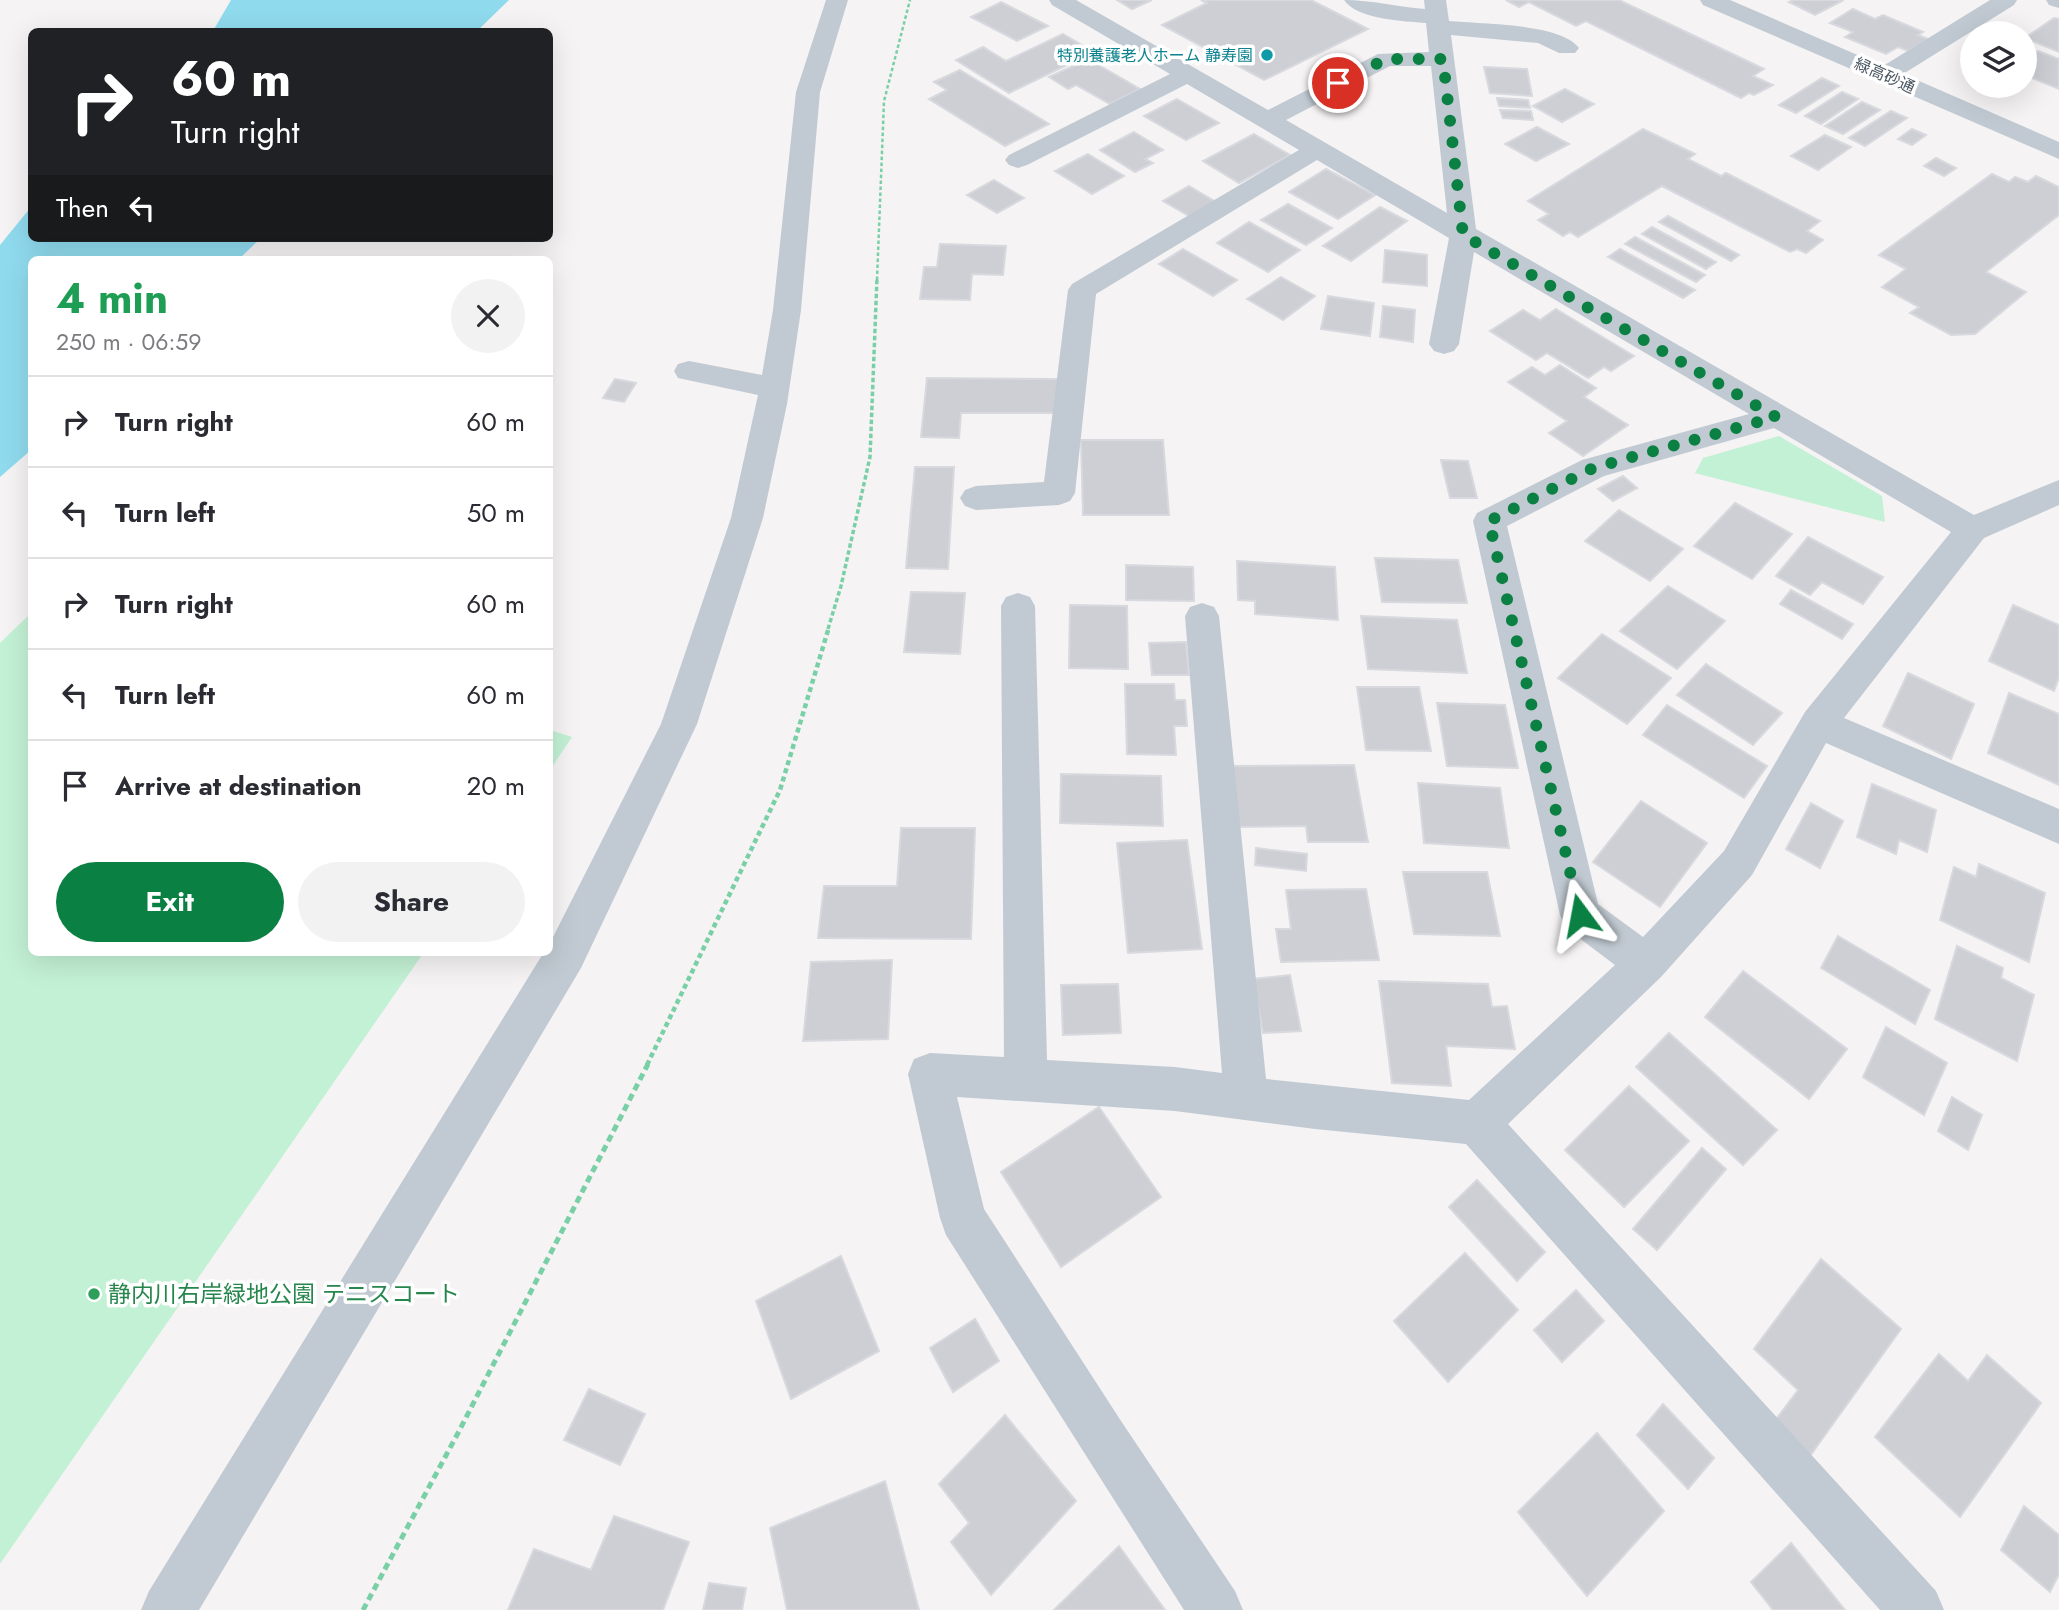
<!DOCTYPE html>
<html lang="en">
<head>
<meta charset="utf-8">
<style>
  :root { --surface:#fff; --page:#f2f2f3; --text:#2b2b33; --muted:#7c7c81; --line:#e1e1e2; --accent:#0b8043 }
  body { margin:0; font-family:Jost,"Noto Sans JP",sans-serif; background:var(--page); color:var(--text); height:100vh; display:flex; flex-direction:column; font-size:26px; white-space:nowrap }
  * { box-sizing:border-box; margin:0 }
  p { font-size:23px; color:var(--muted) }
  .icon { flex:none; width:38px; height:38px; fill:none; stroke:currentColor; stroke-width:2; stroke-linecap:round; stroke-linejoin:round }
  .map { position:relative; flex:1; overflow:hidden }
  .drawer { position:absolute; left:28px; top:256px; width:525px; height:700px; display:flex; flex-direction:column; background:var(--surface); border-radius:10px; box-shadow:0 7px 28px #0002 }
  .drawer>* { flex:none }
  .banner { position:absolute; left:28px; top:28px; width:525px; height:214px; border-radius:10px; box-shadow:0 7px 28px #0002; background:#202124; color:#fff; overflow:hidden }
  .fabs { position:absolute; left:1960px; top:21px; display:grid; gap:14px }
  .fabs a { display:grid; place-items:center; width:77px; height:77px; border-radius:50%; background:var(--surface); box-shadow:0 7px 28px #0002; font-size:35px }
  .pin { position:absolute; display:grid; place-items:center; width:60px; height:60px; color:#fff; margin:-30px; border:4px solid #fff; border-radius:50%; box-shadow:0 2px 7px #0007 }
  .me { position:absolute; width:77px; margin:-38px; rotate:347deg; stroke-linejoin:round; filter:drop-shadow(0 0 5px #0008) }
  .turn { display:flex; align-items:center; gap:24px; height:147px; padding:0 28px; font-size:32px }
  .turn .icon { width:91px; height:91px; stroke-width:2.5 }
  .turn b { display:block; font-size:49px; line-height:60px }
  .then { display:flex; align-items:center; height:66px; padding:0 28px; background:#0003; gap:14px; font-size:26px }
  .round { display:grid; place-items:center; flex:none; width:74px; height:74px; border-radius:37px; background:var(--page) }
  .summary { display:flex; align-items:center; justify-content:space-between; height:119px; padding:0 28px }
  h1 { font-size:42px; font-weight:700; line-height:52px; color:#1e9e55 }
  .cta { display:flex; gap:14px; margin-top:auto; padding:14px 28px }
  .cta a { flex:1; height:80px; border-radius:42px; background:var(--accent); color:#fff; font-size:28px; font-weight:700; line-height:80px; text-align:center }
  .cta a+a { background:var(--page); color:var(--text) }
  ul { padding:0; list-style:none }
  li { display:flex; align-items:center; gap:21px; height:91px; padding:0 28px; border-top:2px solid var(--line) }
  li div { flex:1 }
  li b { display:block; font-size:26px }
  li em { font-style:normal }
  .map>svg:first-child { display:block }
</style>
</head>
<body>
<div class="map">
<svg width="2059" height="1610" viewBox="0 0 2059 1610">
  <rect width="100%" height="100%" fill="#f5f3f3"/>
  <!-- green -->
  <g fill="#c3f1d5">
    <path d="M1779 436 1882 496 1885 522 1695 473 1703 458Z"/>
    <path d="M31 613 32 952H424L0 1564V643Z"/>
    <path d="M550 730 572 737 550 770Z"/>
  </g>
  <!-- water -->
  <g fill="#90daee">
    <path d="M231 0H509L477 31H213Z"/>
    <path d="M31 207 32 238H261L239 259H32L31 450 0 477V245Z"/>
  </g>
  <!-- building -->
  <g fill="#cdcfd5" stroke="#d7d9de" stroke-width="2">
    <path d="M1117 0H1152L1132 9Z"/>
    <path d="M1201 0H1311L1368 29 1264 80 1162 25 1207 3Z"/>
    <path d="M1506 0H1619L1764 69 1753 76 1773 85 1754 95 1749 93 1741 98 1586 21 1576 26 1529 2 1519 7Z"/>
    <path d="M1794 0H1839L1842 1 1815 15 1789 2Z"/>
    <path d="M1001 2 1048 26 1017 41 971 17Z"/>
    <path d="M1853 9 1875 19 1883 15 1923 32 1918 35 1928 39 1908 51 1898 47 1886 54 1845 37 1853 32 1830 23Z"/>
    <path d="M2054 18 2059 19V52L2025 38Z"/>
    <path d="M1063 34 1094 52 1009 93 956 60 983 47 1006 61Z"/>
    <path d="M2038 51 2059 59V89L2025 75V60Z"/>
    <path d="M1088 59 1140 89 1110 104 1076 85 1068 89 1049 77Z"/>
    <path d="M1484 67 1527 69 1532 96 1490 93Z"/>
    <path d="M960 70 1049 124 1005 146 929 99 947 90 934 82Z"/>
    <path d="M1822 78 1839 86 1796 113 1779 105Z"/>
    <path d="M1565 89 1594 104 1562 122 1533 106Z"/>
    <path d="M1842 92 1858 99 1821 124 1805 116Z"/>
    <path d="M1497 98 1528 100 1530 108 1499 106Z"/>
    <path d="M1177 99 1219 123 1186 140 1144 116Z"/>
    <path d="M1862 102 1880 110 1843 134 1825 126Z"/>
    <path d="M1500 110 1531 111 1533 120 1503 118Z"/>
    <path d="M1891 111 1907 118 1865 146 1849 138Z"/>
    <path d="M1537 127 1569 144 1536 161 1505 144Z"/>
    <path d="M1643 129 1695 154 1688 159 1721 176 1726 173 1820 221 1807 231 1823 240 1806 253 1797 249 1790 252 1662 186 1578 237 1570 232 1563 236 1538 220 1549 214 1528 201Z"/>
    <path d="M1912 129 1926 135 1912 145 1898 139Z"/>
    <path d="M1134 132 1163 150 1145 159 1153 163 1135 172 1100 150Z"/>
    <path d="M1254 134 1290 155 1239 183 1203 161Z"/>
    <path d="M1825 135 1851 147 1818 170 1791 156Z"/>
    <path d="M1088 154 1124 176 1092 194 1055 171Z"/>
    <path d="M1936 158 1956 168 1944 176 1924 166Z"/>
    <path d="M1326 169 1375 195 1338 219 1289 192Z"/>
    <path d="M1992 174 2009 182 2015 177 2028 182 2036 176 2059 187V215L1986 272 2026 292 1975 334 1951 335 1910 313 1919 307 1882 287 1906 269 1879 255Z"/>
    <path d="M994 180 1024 198 997 213 967 195Z"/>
    <path d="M1189 186 1216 202 1191 217 1163 201Z"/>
    <path d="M1288 204 1332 228 1306 245 1261 220Z"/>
    <path d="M1380 207 1407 221 1351 261 1323 246Z"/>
    <path d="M1668 216 1739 255 1731 261 1659 222Z"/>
    <path d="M1249 222 1300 250 1268 272 1217 243Z"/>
    <path d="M1652 227 1687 246 1716 262 1706 269 1642 234Z"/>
    <path d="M1635 237 1705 275 1696 282 1625 244Z"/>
    <path d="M940 244 1006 246 1003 275 972 274 970 300 920 299 924 267H937Z"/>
    <path d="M1183 249 1237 280 1213 296 1159 264Z"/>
    <path d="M1620 249 1695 290 1683 298 1608 257Z"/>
    <path d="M1385 250 1427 255V286L1383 282Z"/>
    <path d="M1281 277 1315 296 1283 320 1247 299Z"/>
    <path d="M1328 296 1374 303 1370 336 1321 329Z"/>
    <path d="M1383 306 1415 310 1413 342 1380 337Z"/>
    <path d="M1556 309 1634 356 1611 371 1604 367 1588 378 1547 353 1536 360 1490 331 1523 310 1540 320Z"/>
    <path d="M1560 365 1596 388 1584 397 1628 425 1583 456 1549 433 1567 421 1508 382 1532 367 1545 375Z"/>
    <path d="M927 378 1059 379V413H961L959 438 921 437Z"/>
    <path d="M615 379 636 383 624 402 603 398Z"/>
    <path d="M1081 440H1163L1169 515H1083Z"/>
    <path d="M1441 460 1468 461 1477 498H1450Z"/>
    <path d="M915 467H954L948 569 906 568Z"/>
    <path d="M1623 476 1637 488 1613 501 1598 489Z"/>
    <path d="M1735 503 1792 534 1752 579 1694 546Z"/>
    <path d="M1619 510 1683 549 1650 581 1585 541Z"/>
    <path d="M1808 537 1883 577 1863 604 1822 582 1810 595 1776 576Z"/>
    <path d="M1375 558 1458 560 1467 603 1382 602Z"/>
    <path d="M1237 561 1335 567 1338 620 1255 614V601L1238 600Z"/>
    <path d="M1126 565 1193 567 1194 601 1126 600Z"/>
    <path d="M1668 586 1725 621 1677 669 1620 631Z"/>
    <path d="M1791 590 1853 624 1842 639 1780 604Z"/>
    <path d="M911 592 965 593 960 654 904 652Z"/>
    <path d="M1070 605 1127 606 1128 669 1069 668Z"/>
    <path d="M2013 605 2059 625V677L2054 691 1989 661Z"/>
    <path d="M1361 616 1457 620 1467 673 1368 669Z"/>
    <path d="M1602 634 1671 678 1627 724 1558 678Z"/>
    <path d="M1186 642 1189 675H1152L1149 643Z"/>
    <path d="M1706 664 1782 713 1753 745 1677 695Z"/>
    <path d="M1908 673 1974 704 1951 759 1883 726Z"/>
    <path d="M1125 684H1174L1175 700H1185L1187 726H1174L1176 755 1127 754Z"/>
    <path d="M1357 687H1419L1431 751 1366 750Z"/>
    <path d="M2009 693 2059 714V785L1988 753Z"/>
    <path d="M1437 703 1505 705 1518 768 1447 766Z"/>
    <path d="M1667 705 1767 766 1744 798 1643 735Z"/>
    <path d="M1354 765 1368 842H1308L1306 826 1236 827 1229 766Z"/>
    <path d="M1061 774 1161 776 1163 826 1060 823Z"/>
    <path d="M1418 783 1500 788 1509 848 1424 843Z"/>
    <path d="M1872 784 1936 810 1927 852 1899 840 1896 854 1857 837Z"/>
    <path d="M1641 801 1707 843 1660 907 1593 862Z"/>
    <path d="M1811 803 1843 821 1820 868 1786 849Z"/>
    <path d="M901 828H975L971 939 818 938 824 886H897Z"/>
    <path d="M1187 840 1202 949 1128 953 1117 843Z"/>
    <path d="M1256 848 1307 854 1306 871 1255 865Z"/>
    <path d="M1979 864 2045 893 2029 962 1940 920 1954 867 1976 877Z"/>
    <path d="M1403 872H1487L1500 936 1414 934Z"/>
    <path d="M1366 889 1379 960 1281 962 1276 929H1291L1286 890Z"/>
    <path d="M1838 936 1930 990 1915 1024 1821 968Z"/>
    <path d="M1957 946 2003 968 2001 978 2034 995 2017 1061 1935 1019Z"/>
    <path d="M892 960 888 1039 803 1041 811 962Z"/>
    <path d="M1743 971 1847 1049 1809 1099 1705 1017Z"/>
    <path d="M1290 975 1301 1031 1263 1033 1253 979Z"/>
    <path d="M1379 981 1488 984 1492 1007 1507 1006 1515 1049 1446 1046 1451 1086 1392 1083Z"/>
    <path d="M1118 984 1121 1033 1063 1035 1061 985Z"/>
    <path d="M1886 1027 1947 1063 1924 1115 1863 1077Z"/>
    <path d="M1669 1033 1777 1130 1743 1165 1636 1067Z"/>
    <path d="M1629 1086 1689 1141 1624 1207 1565 1150Z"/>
    <path d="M1952 1097 1982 1115 1968 1150 1938 1131Z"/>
    <path d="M1099 1107 1161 1197 1061 1267 1001 1172Z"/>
    <path d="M1702 1148 1726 1169 1657 1250 1633 1229Z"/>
    <path d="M1477 1180 1545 1252 1517 1281 1449 1207Z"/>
    <path d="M1465 1253 1518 1310 1448 1382 1394 1321Z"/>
    <path d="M841 1256 879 1351 791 1399 756 1301Z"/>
    <path d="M1821 1259 1901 1329 1810 1456 1774 1422 1798 1390 1754 1349Z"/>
    <path d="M1576 1290 1604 1321 1562 1362 1534 1330Z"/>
    <path d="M975 1319 999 1361 953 1392 930 1348Z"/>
    <path d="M1939 1354 1968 1381 1987 1355 2041 1403 1960 1517 1875 1437Z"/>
    <path d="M589 1389 645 1414 620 1465 564 1440Z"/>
    <path d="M1663 1404 1714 1458 1688 1489 1637 1435Z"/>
    <path d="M1005 1415 1076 1501 991 1595 951 1542 969 1523 939 1484Z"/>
    <path d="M1597 1433 1664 1511 1587 1596 1518 1512Z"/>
    <path d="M885 1481 919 1610H787L770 1528Z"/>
    <path d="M2024 1506 2059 1535V1574L2050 1592 2001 1550Z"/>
    <path d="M614 1516 689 1542 663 1610H508L534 1549 591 1570Z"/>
    <path d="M1791 1543 1845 1610H1773L1751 1582Z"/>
    <path d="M1119 1546 1165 1610H1054Z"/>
    <path d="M709 1583 746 1588 742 1610H703Z"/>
  </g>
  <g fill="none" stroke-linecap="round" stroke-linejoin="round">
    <!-- path-far3 -->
    <path stroke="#7ad0a6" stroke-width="2.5" stroke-dasharray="3.5 2.5" stroke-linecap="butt" d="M877 280 884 101 910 0"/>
    <!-- path-far2 -->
    <path stroke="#7ad0a6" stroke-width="3.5" stroke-dasharray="4.5 2.5" stroke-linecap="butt" d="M828 629 841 586 870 457 877 278"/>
    <!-- path-far1 -->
    <path stroke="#7ad0a6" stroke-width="4.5" stroke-dasharray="5 3.5" stroke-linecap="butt" d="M647 1065 780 790 829 627"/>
    <!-- path -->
    <path stroke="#7ad0a6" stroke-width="5" stroke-dasharray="7 4.5" stroke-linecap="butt" d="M363 1610 458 1433 648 1064"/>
    <!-- minor -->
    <g fill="#c1cad2" fill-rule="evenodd">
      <path d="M826 0H848L820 92 801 310 787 404 763 518 697 724 581 968 199 1610H141L149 1591 544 952H550V943L661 724 731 518 758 395 678 378 674 371 678 364 689 361 762 375 773 310 796 92Z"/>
      <path d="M1049 0H1076L1268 110 1378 54 1429 52 1426 23C1404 21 1358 20 1344 0 1372 0 1397 7 1425 9L1424 0H1446L1449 21C1479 24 1561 23 1579 48L1575 53H1559L1538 43 1451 35 1476 229 1974 515 2059 480V505L1984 538 1844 718 2059 809V844L1826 743 1752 875 1661 977 1508 1124 1936 1591 1944 1610H1880L1466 1144 1315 1129 1175 1111 957 1097 984 1209 1121 1421 1235 1591 1243 1610H1184L946 1235 940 1218 908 1074 914 1059 930 1053 1004 1057 1001 606 1006 597 1018 593 1030 597 1035 606 1047 1060 1175 1067 1222 1073 1185 616 1190 607 1202 603 1214 607 1219 616 1266 1079 1469 1100 1615 965 1566 928 1560 915 1473 521 1477 513 1582 460 1749 414 1474 252 1459 344 1454 351 1444 354 1434 351 1429 344 1449 238 1317 160 1096 294 1075 493 1070 501 1059 505 976 510 965 506 960 498 965 490 976 486 1044 482 1068 290 1072 284 1299 150 1187 84 1027 165 1018 168 1009 165 1005 160 1009 155 1170 74 1052 5ZM1390 66H1431L1447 213 1286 120ZM1774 428 1951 532 1805 712 1724 851 1643 937 1598 904 1507 526 1604 476Z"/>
      <path d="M1700 0H1730L1883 66 1990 0H2017L2014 5 1903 74 2059 142V159L1703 5Z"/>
      <path d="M2046 0H2059V8L2049 5Z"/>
    </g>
  </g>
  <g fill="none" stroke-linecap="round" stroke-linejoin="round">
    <!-- route -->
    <path stroke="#0b8043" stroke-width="12" stroke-dasharray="0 21.6" d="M1338 83 1386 59H1443L1463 235 1776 417 1593 468 1489 521 1580 915"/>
  </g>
  <!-- markers -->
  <circle fill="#0f9aa8" stroke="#fff" stroke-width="2.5" cx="1267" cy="55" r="7"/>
  <circle fill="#2e9e5b" stroke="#fff" stroke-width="2.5" cx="94" cy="1294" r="7"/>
  <g text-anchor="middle" stroke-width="7" stroke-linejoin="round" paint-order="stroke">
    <!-- far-culture labels -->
    <g font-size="16" fill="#0d838f" stroke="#fff" text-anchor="end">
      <text x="1253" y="61">特別養護老人ホーム 静寿園</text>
    </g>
    <!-- far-street labels -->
    <g font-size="16" fill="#4a5661" stroke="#fff">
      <text transform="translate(1885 75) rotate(24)" y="6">緑高砂通</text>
    </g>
    <!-- near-leisure labels -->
    <g font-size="23" fill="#27864d" stroke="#fff" text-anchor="start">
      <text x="108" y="1302">静内川右岸緑地公園 テニスコート</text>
    </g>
  </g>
</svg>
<div class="fabs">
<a><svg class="icon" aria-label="layers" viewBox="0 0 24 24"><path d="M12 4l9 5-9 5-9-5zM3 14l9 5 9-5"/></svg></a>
</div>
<div class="pin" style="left:1338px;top:83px;background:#d93025"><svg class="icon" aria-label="arrive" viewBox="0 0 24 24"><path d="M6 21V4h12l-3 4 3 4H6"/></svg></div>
<svg class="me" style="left:1580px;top:915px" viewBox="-20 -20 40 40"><path d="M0-17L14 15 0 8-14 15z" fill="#0b8043" stroke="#fff" stroke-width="4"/></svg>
<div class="banner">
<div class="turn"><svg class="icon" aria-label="right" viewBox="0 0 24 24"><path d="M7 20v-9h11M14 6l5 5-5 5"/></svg><div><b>60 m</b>Turn right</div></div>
<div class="then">Then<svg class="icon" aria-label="left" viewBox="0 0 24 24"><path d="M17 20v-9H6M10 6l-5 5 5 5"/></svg></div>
</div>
<section class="drawer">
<div class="summary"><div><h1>4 min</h1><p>250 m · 06:59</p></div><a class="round"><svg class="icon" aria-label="close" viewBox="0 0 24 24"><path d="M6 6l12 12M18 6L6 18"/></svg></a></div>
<ul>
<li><svg class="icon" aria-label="right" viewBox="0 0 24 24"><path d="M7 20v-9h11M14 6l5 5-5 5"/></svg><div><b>Turn right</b></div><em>60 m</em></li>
<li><svg class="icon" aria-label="left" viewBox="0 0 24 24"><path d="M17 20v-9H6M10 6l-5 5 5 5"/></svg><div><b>Turn left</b></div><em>50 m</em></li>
<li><svg class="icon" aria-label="right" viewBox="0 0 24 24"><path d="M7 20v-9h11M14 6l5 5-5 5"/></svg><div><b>Turn right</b></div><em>60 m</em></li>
<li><svg class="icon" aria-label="left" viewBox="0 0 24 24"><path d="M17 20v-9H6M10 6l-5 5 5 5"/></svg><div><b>Turn left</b></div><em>60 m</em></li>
<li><svg class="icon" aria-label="arrive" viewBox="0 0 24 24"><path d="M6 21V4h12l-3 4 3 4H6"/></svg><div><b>Arrive at destination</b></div><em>20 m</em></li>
</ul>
<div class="cta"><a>Exit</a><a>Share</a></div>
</section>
</div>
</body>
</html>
